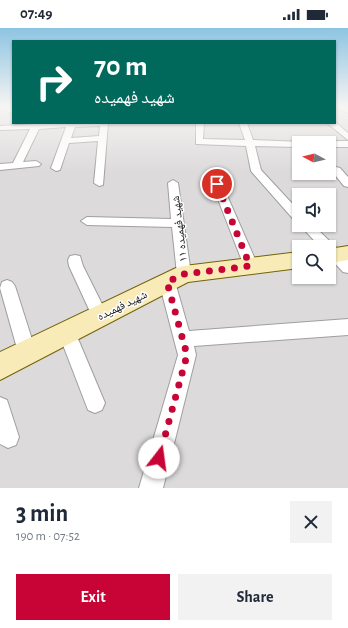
<!DOCTYPE html>
<html lang="en">
<head>
<meta charset="utf-8">
<style>
  :root { --surface:#fff; --page:#f2f2f3; --text:#1f2937; --muted:#747a83; --accent:#c70435 }
  body { margin:0; font-family:"Alegreya Sans","Noto Naskh Arabic",sans-serif; background:var(--page); color:var(--text); height:100vh; display:flex; flex-direction:column; font-size:15px; white-space:nowrap }
  * { box-sizing:border-box; margin:0 }
  p { font-size:13px; color:var(--muted) }
  .icon { flex:none; width:22px; height:22px; fill:none; stroke:currentColor; stroke-width:2; stroke-linecap:round; stroke-linejoin:round }
  .map { position:relative; height:460px; overflow:hidden }
  .panel { display:flex; flex-direction:column; background:var(--surface); flex:1 }
  .panel>* { flex:none }
  .guide { position:absolute; left:12px; top:12px; width:324px; height:84px; border-radius:0px; box-shadow:0 1px 3px #0004; background:#00695c; color:#fff; overflow:hidden }
  .needle { width:26px; rotate:277deg }
  .tools { position:absolute; left:292px; top:108px; display:grid; gap:8px }
  .tools a { display:grid; place-items:center; width:44px; height:44px; border-radius:0px; background:var(--surface); box-shadow:0 1px 3px #0004; font-size:20px }
  .pin { position:absolute; display:grid; place-items:center; width:34px; height:34px; color:#fff; margin:-17px; border:2px solid #fff; border-radius:50%; box-shadow:0 1px 4px #0007 }
  .me { position:absolute; width:44px; margin:-22px; rotate:15deg; stroke-linejoin:round; filter:drop-shadow(0 0 3px #0008) }
  .turn { display:flex; align-items:center; gap:14px; height:84px; padding:0 16px; font-size:18px }
  .turn .icon { width:52px; height:52px; stroke-width:2.5 }
  .turn b { display:block; font-size:28px; line-height:34px }
  .round { display:grid; place-items:center; flex:none; width:42px; height:42px; border-radius:0px; background:var(--page) }
  .head { display:flex; align-items:center; justify-content:space-between; height:68px; padding:0 16px }
  h1 { font-size:24px; font-weight:700; line-height:30px }
  .primary-button { display:flex; gap:8px; margin-top:auto; padding:8px 16px }
  .primary-button a { flex:1; height:46px; border-radius:0px; background:var(--accent); color:#fff; font-size:16px; font-weight:700; line-height:46px; text-align:center }
  .primary-button a+a { background:var(--page); color:var(--text) }
  .status { display:flex; justify-content:space-between; align-items:center; height:28px; padding:0 20px; background:var(--surface); direction:ltr }
  .status svg { height:11px; fill:currentColor }
  .map>svg:first-child { display:block }
</style>
</head>
<body>
<div class="status"><b>07:49</b><svg viewBox="0 0 49 12"><path d="M0 12V9h3v3zM5 12V6h3v6zM10 12V3h3v9zM15 12V0h3v12zM26 1h20v11H26zM47 4h2v5h-2z"/></svg></div>
<div class="map">
<svg width="348" height="460" viewBox="0 0 348 460">
  <rect width="100%" height="100%" fill="#eee8e4"/>
  <!-- residential -->
  <path fill="#dcdadb" fill-rule="evenodd" d="M0 79H13V95H335V79H348V460H0ZM299 115H329V145H299ZM299 167H329V197H299ZM299 219H329V249H299Z"/>
  <g fill="none" stroke-linecap="round" stroke-linejoin="round">
    <defs>
      <g id="street">
        <path d="M1 79 13 81V86Z"/>
        <path d="M337 79 348 80V85Z"/>
        <path d="M335 94 348 105V112L327 95Z"/>
        <path d="M54 95H108L103 157 99 158 94 155 98 113 69 115 60 142 56 143 51 140 66 99 39 101 23 134 36 133 41 136 39 138 0 142V136L13 135 30 101 0 102V98ZM100 98 99 108 71 110 75 99Z"/>
        <path d="M196 95H204L203 111 245 112 239 95H247L253 112 302 114 299 115V119L255 118 261 142 299 183V194L295 193 251 143 246 118 196 116Z"/>
        <path d="M329 113H348V119H329V115H325Z"/>
        <path d="M336 139 340 140 348 149V159L344 158 331 142Z"/>
        <path d="M173 152 178 155 191 246 189 250 184 252 179 250 177 246 172 199 87 197 81 193 87 189 171 191 168 155Z"/>
        <path d="M217 153 222 156 258 238 256 242 251 243 246 242 244 238 212 156Z"/>
        <path d="M300 197H313L348 231V245L343 244 329 229V219H320Z"/>
        <path d="M75 227 80 228 83 238 108 288 106 293 100 295 94 293 92 288 69 238 68 232 70 228Z"/>
        <path d="M167 248 172 250 175 254 189 303 348 291V307L194 318 196 327 163 460H139L178 327 159 254 162 250Z"/>
        <path d="M7 252 12 254 15 258 36 324 33 330 27 333 21 330 18 324 0 260 2 254Z"/>
        <path d="M67 296 73 299 105 375 102 382 95 385 88 382 58 304 61 299Z"/>
        <path d="M0 369 7 372 19 409 16 417 8 420 0 416Z"/>
      </g>
      <g id="secondary">
        <path d="M348 218V232L329 235V221Z"/>
        <path d="M299 224V240L188 254 0 352V324L176 240 184 238Z"/>
      </g>
    </defs>
    <!-- street casing -->
    <use href="#street" stroke="#9f9f9f" stroke-width="2"/>
    <!-- secondary casing -->
    <use href="#secondary" stroke="#726307" stroke-width="2"/>
    <!-- street -->
    <use href="#street" fill="#fff" fill-rule="evenodd"/>
    <!-- secondary -->
    <use href="#secondary" fill="#f8ebb8" fill-rule="evenodd"/>
  </g>
  <!-- sky -->
  <linearGradient id="sky" x2="0" y2="1"><stop stop-color="#8dc4e2"/><stop offset="0.55" stop-color="#f7f5f3"/><stop offset="1" stop-color="#f7f5f3" stop-opacity="0"/></linearGradient>
  <rect width="348" height="144" fill="url(#sky)"/>
  <g fill="none" stroke-linecap="round" stroke-linejoin="round">
    <!-- route -->
    <path stroke="#c70435" stroke-width="7" stroke-dasharray="0 12.6" d="M159 430 187 327 167 254 184 246 250 238 217 156"/>
  </g>
  <g text-anchor="middle" stroke-width="3" stroke-linejoin="round" paint-order="stroke">
    <!-- street labels -->
    <g font-size="12" fill="#1e1e1e" stroke="#fff">
      <text transform="translate(179 201) rotate(-97)" y="4">شهید فهمیده ۱۱</text>
      <text transform="translate(122 277) rotate(-26)" y="4">شهید فهمیده</text>
    </g>
  </g>
</svg>
<div class="tools">
<a><svg class="needle" viewBox="-14 -14 28 28"><path d="M0-13l5 13h-10z" fill="#e53935"/><path d="M0 13l5-13h-10z" fill="#747a83"/></svg></a>
<a><svg class="icon" aria-label="sound" viewBox="0 0 24 24"><path d="M4 9h4l5-4v14l-5-4H4zM17 9q2 3 0 6"/></svg></a>
<a><svg class="icon" aria-label="search" viewBox="0 0 24 24"><circle cx="10" cy="10" r="6"/><path d="M15 15l6 6"/></svg></a>
</div>
<div class="pin" style="left:217px;top:156px;background:#d93025"><svg class="icon" aria-label="arrive" viewBox="0 0 24 24"><path d="M6 21V4h12l-3 4 3 4H6"/></svg></div>
<svg class="me" style="left:159px;top:430px" viewBox="-20 -20 40 40"><circle r="19" fill="#fff"/><path d="M0-13L10 11 0 6-10 11z" fill="#c70435"/></svg>
<div class="guide">
<div class="turn"><svg class="icon" aria-label="right" viewBox="0 0 24 24"><path d="M7 20v-9h11M14 6l5 5-5 5"/></svg><div><b>70 m</b>شهید فهمیده</div></div>
</div>
</div>
<section class="panel">
<div class="head"><div><h1>3 min</h1><p>190 m · 07:52</p></div><a class="round"><svg class="icon" aria-label="close" viewBox="0 0 24 24"><path d="M6 6l12 12M18 6L6 18"/></svg></a></div>
<div class="primary-button"><a>Exit</a><a>Share</a></div>
</section>
</body>
</html>
